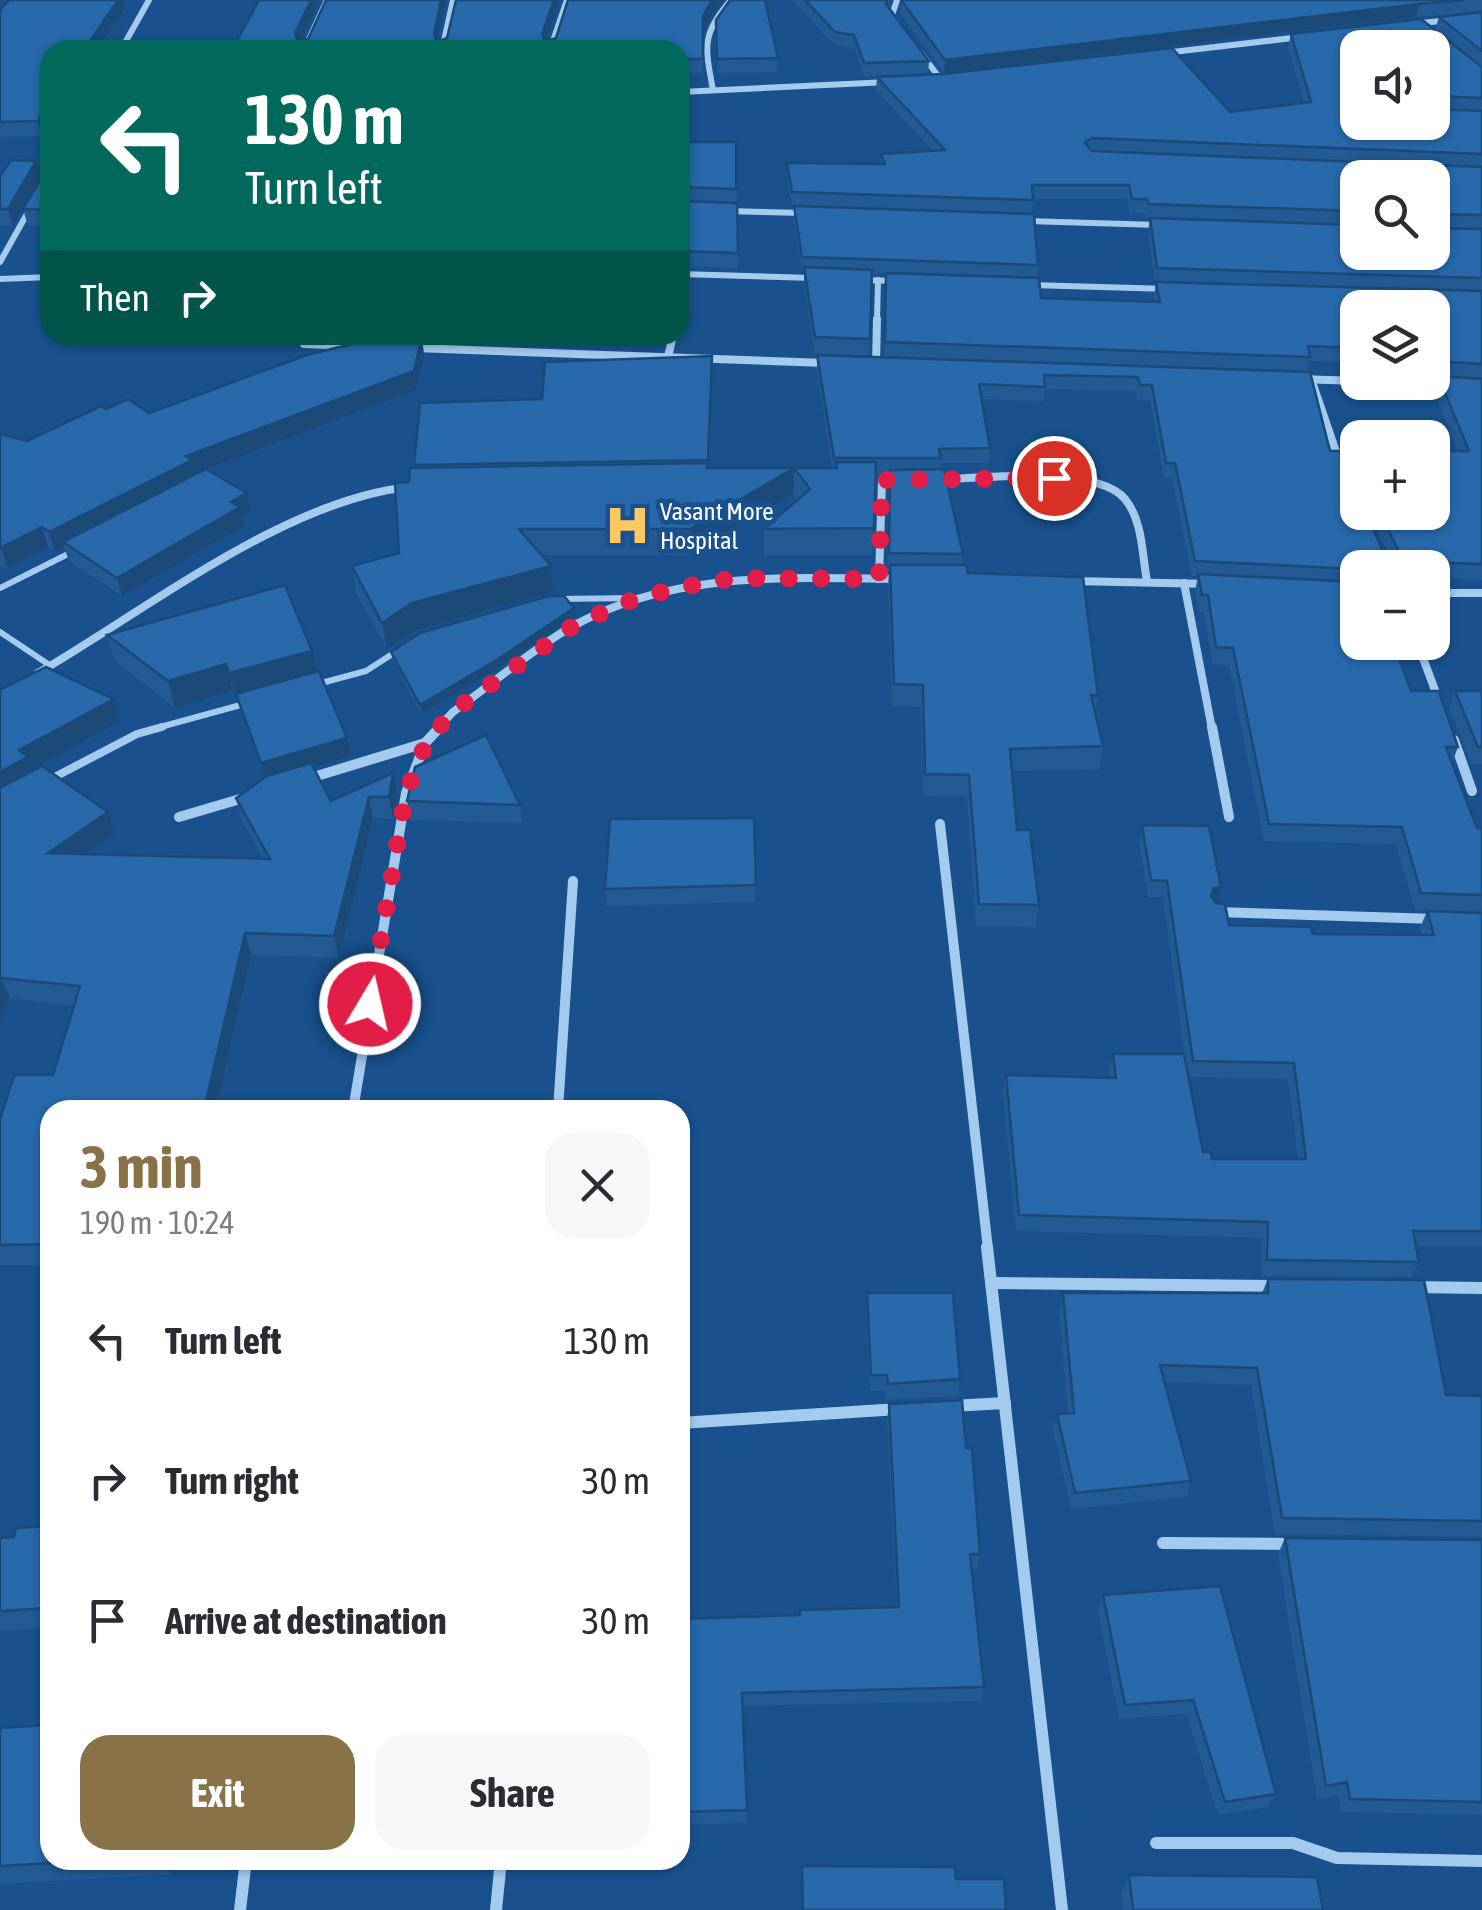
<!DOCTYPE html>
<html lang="en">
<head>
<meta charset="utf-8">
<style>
  :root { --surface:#fff; --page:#f7f7f7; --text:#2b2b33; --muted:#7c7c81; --accent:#8a7248 }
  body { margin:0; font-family:"Asap Condensed",sans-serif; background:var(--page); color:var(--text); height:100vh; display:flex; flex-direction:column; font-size:38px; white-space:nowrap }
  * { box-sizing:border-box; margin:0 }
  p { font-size:32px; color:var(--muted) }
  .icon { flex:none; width:55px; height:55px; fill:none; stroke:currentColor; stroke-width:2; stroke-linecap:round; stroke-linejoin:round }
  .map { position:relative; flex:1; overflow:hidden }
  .drawer { position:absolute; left:40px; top:1100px; width:650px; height:770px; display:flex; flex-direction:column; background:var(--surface); border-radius:30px; box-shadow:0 2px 8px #0004 }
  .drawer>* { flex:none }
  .guide { position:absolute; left:40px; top:40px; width:650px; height:305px; border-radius:30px; box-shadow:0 2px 8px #0004; background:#00695c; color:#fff; overflow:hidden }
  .buttons { position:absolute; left:1340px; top:30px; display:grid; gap:20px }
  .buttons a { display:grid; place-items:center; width:110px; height:110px; border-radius:20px; background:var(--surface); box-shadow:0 2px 8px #0004; font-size:50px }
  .pin { position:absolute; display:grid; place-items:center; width:85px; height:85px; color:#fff; margin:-42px; border:5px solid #fff; border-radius:50%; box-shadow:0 2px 10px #0007 }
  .me { position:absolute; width:110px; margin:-55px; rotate:9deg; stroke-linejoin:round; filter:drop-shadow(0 0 8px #0008) }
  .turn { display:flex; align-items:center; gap:35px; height:210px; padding:0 40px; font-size:45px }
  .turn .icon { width:130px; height:130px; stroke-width:2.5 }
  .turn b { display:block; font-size:70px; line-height:85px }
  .then { display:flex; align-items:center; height:95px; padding:0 40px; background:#0003; gap:20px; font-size:38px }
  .round { display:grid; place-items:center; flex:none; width:105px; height:105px; border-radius:30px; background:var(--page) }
  .head { display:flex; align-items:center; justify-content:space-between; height:170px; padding:0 40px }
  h1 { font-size:60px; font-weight:700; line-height:75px; color:var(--accent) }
  .button { display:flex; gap:20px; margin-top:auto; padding:20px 40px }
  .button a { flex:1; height:115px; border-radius:30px; background:var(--accent); color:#fff; font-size:40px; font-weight:700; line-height:115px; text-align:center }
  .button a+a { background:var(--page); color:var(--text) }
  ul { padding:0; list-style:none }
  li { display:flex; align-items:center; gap:30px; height:140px; padding:0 40px }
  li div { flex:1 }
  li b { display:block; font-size:38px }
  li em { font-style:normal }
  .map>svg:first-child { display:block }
</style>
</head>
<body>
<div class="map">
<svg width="1482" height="1910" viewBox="0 0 1482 1910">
  <rect width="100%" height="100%" fill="#18518d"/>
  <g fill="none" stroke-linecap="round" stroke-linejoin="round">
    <!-- lane-far1 -->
    <g stroke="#a4caee" stroke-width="6">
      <path d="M0 588 72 552"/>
      <path d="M556 599 637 598"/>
      <path d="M0 632 51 666"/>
      <path d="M314 685 366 671 397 651"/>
      <path d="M153 729 248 703"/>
    </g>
    <!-- lane -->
    <path stroke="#a4caee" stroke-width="8" d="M47 781 137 734 162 727"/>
    <!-- street-far3 -->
    <g stroke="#a4caee" stroke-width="6">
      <path d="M897 0 892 15 898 23"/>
      <path d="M1412 24 1450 20"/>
      <path d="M121 50 149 0"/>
      <path d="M304 50 327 0"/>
      <path d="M442 50 453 0"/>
      <path d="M550 50 567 0"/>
      <path d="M921 53 941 80"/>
      <path d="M1164 53 1301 37"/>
      <path d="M713 90C705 47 701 34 731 0"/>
      <path d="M680 92 889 82"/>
      <path d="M726 211 804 213"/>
      <path d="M1026 221 1159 225"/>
      <path d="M0 262 32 205"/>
      <path d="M680 274 814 278"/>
      <path d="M0 279 50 277"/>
      <path d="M861 280 899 281"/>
      <path d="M1031 285 1169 289"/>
      <path d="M680 304 687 274"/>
      <path d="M877 321 878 280"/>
    </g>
    <!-- street-far2 -->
    <g stroke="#a4caee" stroke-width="8">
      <path d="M304 344 357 346"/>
      <path d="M414 348 827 363"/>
      <path d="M668 357 673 335"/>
      <path d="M876 365 877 319"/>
      <path d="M1299 379 1358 381"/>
      <path d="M1311 379 1339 460"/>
      <path d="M1403 382 1446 384"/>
      <path d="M936 480C977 478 1098 465 1125 499 1143 521 1142 555 1147 581"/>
      <path d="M879 579 882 480"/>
      <path d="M1072 581 1210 584"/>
      <path d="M1184 583 1212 729"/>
      <path d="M1432 593H1482"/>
      <path d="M1417 642 1439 701"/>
      <path d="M38 673C145 611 285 500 409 487"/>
      <path d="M437 729 453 712C492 684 530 651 571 627 673 570 787 578 900 579"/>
    </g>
    <!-- street-far1 -->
    <g stroke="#a4caee" stroke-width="10">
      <path d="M1212 727 1229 817"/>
      <path d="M1454 740 1472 791"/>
      <path d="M307 779 425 743"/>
      <path d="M179 817 247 797"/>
      <path d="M940 824 988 1249"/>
      <path d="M1215 912 1436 919"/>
      <path d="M353 1110 406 793 425 743 440 727"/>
      <path d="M558 1110 573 881"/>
    </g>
    <!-- street -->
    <g stroke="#a4caee" stroke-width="12">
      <path d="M987 1247 1062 1910"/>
      <path d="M991 1283 1276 1286"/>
      <path d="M1413 1287 1482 1288"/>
      <path d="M951 1406 1005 1403"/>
      <path d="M680 1423 899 1409"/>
      <path d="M1163 1543 1296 1544"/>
      <path d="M1156 1843H1293L1337 1858 1482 1861"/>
      <path d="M240 1910 246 1860"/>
      <path d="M496 1910 501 1860"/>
    </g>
  </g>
  <!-- wall -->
  <g fill="#225a93" fill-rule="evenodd">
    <path d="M456 0H560L546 42 556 38 568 0H724L716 8 704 30 703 73H680V50L234 46 301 41H437L438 42 447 38Z"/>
    <path d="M793 0H890L888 7 929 61 928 74 864 77 854 48 834 45Z"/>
    <path d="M901 0H1482V12L1416 17 944 73 900 14Z"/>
    <path d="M125 8 97 50H50V116L42 136 0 137V10Z"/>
    <path d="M1482 12V379L1432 376V308H1358V362L1309 361 1307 372 884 357 886 273H872L869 356 815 354 804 285V271H802L794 220V206L1038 265 1037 278 1041 298 1155 302 1154 296 1156 282H1155L1148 232 1150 218H1146L1145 213H1130L1127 199H1033L1032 214 792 206 787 176V163L880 164 881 154 932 150 876 90 877 77 1230 112 1304 103 1288 47 1291 34 1435 30 1439 17ZM1358 178 1432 252H1358Z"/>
    <path d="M716 20 778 58 777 72 717 73Z"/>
    <path d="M680 142H736L738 268 680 266Z"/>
    <path d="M36 161 40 177 13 226 0 225V176Z"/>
    <path d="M50 163V227L28 226 23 209Z"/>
    <path d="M422 336 424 356 416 390 207 470 247 493 251 511 242 516 245 525 122 596 69 561 64 547 55 552 48 547 8 568 0 567V434L27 441 106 409 149 413Z"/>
    <path d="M817 355 1310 372 1330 451 1385 556 1392 560 1368 512H1432L1458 451 1434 391 1438 376 1482 379V580L1432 578V568H1358V642L1411 691 1458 747 1452 763 1477 828H1482V912L1415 910 1396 844 1264 841 1229 665 1212 664 1204 612H1199L1195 591 1198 576H1192L1172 478H1164L1150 400H1137L1136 391 1045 389 1043 401 981 399 990 448 989 463H940V469L963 554 962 565 968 573 1098 696 1095 713 1103 746 1099 769 1012 771 1017 830 1039 905 1035 927 976 926 967 797 923 796 921 707 892 706 888 587 889 572H888L890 473H876L872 555H764V529L798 500 794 494V468H832L817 370Z"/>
    <path d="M712 370 709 468 793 494 690 555H542L553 592 417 630 387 649 356 593 352 566 399 553 409 482 414 465 542 399Z"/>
    <path d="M1356 451H1358V482L1352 466Z"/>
    <path d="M574 608 575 617 499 668 421 714 393 661 391 652Z"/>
    <path d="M107 635 317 672 351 756 313 768 331 801 393 773 397 795 393 819 373 818 339 958 251 955 216 1110H50V1265H0V1119L53 1075 74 1006 10 998 0 1022V690L114 699 121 721 33 769 34 771 108 812 115 834 86 854 263 859 242 820 236 798 265 778 237 699H236L233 691 175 708 115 661Z"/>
    <path d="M1455 691H1482V764H1471L1449 707Z"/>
    <path d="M407 801 520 805 522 823 410 820Z"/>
    <path d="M754 818 755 902 606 906 605 889Z"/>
    <path d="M1142 825 1216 903 1229 925 1313 934 1422 935 1420 928 1427 911 1482 913V1246H1416L1419 1262 1412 1277 1262 1276V1238L1016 1231 1003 1091 1006 1075 1110 1078 1109 1070 1113 1054 1187 1071 1163 897H1148L1139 842ZM1189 1077 1288 1079 1298 1159H1212L1203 1152Z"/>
    <path d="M1268 1279 1446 1395 1482 1396V1537L1275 1534 1251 1385 1164 1382 1191 1481 1186 1497 1071 1509 1053 1430 1057 1414 1068 1413 1059 1310 1063 1293H1262Z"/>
    <path d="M867 1293 960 1379 958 1396 886 1400V1391H870L866 1310Z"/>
    <path d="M889 1404 966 1448 980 1554 977 1569H972L984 1687 981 1701 743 1706 747 1823 680 1825V1619L799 1615 897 1607 887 1420Z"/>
    <path d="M50 1526V1628L0 1631V1538L14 1537Z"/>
    <path d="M1285 1538 1482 1540V1815L1341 1812 1338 1796 1317 1799 1278 1554Z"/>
    <path d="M1103 1595 1276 1794 1268 1807 1218 1815 1186 1714 1119 1719 1098 1610Z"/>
    <path d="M0 1728 50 1860H175L173 1874 0 1884Z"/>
    <path d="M1129 1875 1323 1910H1123L1121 1893Z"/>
  </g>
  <!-- shaded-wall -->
  <g fill="#1b4a78">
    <path d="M118 0H123L125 8 97 50H87L86 47Z"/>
    <path d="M311 0H319L298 47 295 33Z"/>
    <path d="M441 0H446L435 49 434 35Z"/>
    <path d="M554 0H560L544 48 542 34Z"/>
    <path d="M712 0H724L716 8 704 30 703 73V16Z"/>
    <path d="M1419 4 1416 17 944 73 945 60Z"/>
    <path d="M50 92V116L42 136 38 121Z"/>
    <path d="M36 161 40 177 13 226 8 209Z"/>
    <path d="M422 336 424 356 416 390 195 474 63 542 64 547 55 552 49 532 186 456Z"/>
    <path d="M794 468 793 494 690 555V529Z"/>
    <path d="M247 493 251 511 242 516 245 525 122 596 117 578 231 502Z"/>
    <path d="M42 527 48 547 8 568 1 548Z"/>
    <path d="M551 566 553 592 417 630 387 649 382 623 412 603Z"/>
    <path d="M574 608 575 617 499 668 421 714 420 705Z"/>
    <path d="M312 651 318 677 236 699 229 673Z"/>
    <path d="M226 664 233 691 175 708 168 681Z"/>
    <path d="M114 699 121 721 33 769 36 778 0 799V772L19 750Z"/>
    <path d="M347 738 351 756 266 782 261 763Z"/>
    <path d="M393 773 397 795 393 819 389 797Z"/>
    <path d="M369 797 373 818 339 958 334 936Z"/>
    <path d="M108 812 115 834 56 874 48 853Z"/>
    <path d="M1221 887 1217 903 1210 905 1211 896 1214 888Z"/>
    <path d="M245 933 251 955 216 1110H204Z"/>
    <path d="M0 977 10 998 0 1022Z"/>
    <path d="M163 1860H175L173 1874Z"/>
  </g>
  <!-- building -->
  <g fill="#2769ab" stroke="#1b4a78" stroke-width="2.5">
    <path d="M9 0H118L86 47H79L77 50H50V92L38 121 0 122V10Z"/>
    <path d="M259 0H311L295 33 298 42 308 39 326 0H441L434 35 438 42 447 38 456 0H554L542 34 546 42 556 38 568 0H712L703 16V59H680V50H226L228 46H234Z"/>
    <path d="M730 0H765L778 58 717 59 716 20Z"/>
    <path d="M805 0H887L886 4 929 61 864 63 854 35 835 32Z"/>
    <path d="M901 0H1465L1419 4 945 60Z"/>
    <path d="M1482 12V51L1439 17Z"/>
    <path d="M1421 19 1482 67V98L1436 96 1432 98V48H1358V122H1432V106L1435 109 1482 111V154L1092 138 1085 143 1092 151 1482 167V215L1436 214 1432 217V178H1358V211L1148 204 1147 199H1132L1129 185H1032L1033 200 792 192 787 163 885 164 881 154 945 150 877 77 943 74 1172 48 1230 112 1311 102 1291 34Z"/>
    <path d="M680 142H736V189L680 187Z"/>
    <path d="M11 160 36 161 8 209H0V176Z"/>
    <path d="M50 163V210L23 209Z"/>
    <path d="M680 201 737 203 738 253 680 251Z"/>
    <path d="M794 206 1034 214 1038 265 802 257Z"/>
    <path d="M1150 218 1358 225V252H1432V224L1435 228 1482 229V278L1157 268Z"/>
    <path d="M804 267 872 270 870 339 815 337Z"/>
    <path d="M886 273 1039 278 1041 298 1160 302 1156 282H1159L1482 291V364L1432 361V308H1358V348L1308 346 1310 357 885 342Z"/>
    <path d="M388 335 422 336 414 371 186 456 192 460 49 532 42 527 0 548V434L27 441 101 406 106 409 128 399 149 413 307 355Z"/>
    <path d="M817 355 1310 372 1330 451H1340L1358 492V512H1366L1385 556 1392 560 1398 557V550L1380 512H1432V451H1469L1438 376 1482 379V564L1361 560 1364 568 1358 569 1195 561 1175 463H1166L1152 385H1140L1138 377 1044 375 1045 387 979 384 990 448 939 449 941 458H834Z"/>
    <path d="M712 356 708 460 414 465 420 403 542 399 545 362Z"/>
    <path d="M836 462H876L874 528 764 529 810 489 794 468H837Z"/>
    <path d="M708 463 707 468H794L690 529H519L551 566 412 603 382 623 352 566 399 553 395 483 409 482 410 468Z"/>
    <path d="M206 469 247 493 231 502 240 507 117 578 63 542Z"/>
    <path d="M944 469 963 554 889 553 890 470Z"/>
    <path d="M890 565H966L968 573 1083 577 1098 696 1091 695 1103 746 1010 749 1017 830H1030L1039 905 979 904 969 775 925 774 923 685 894 684Z"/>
    <path d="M1198 574 1358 582V642H1393L1411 691H1439L1458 747H1446L1477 828H1482V895L1421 893 1402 827 1269 824 1233 648 1216 647 1208 595H1202Z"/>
    <path d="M285 585 312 651 229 673 226 664 168 681 107 635Z"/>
    <path d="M549 596H564L574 608 498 659 420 705 391 652 420 633Z"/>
    <path d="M46 667 114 699 19 750 28 757 0 772V690Z"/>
    <path d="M319 671 347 738 261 763 236 694Z"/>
    <path d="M1455 691H1482V747H1478Z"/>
    <path d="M486 735 520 805 407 801 415 767Z"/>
    <path d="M311 763 331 801 393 773 389 797H369L334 936 245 933 204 1110H50V1244L0 1245V1119L14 1075H53L80 986 0 978V788L42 766 108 812 48 853 270 859 236 798 267 776Z"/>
    <path d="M754 818 756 885 605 889 610 819Z"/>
    <path d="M1142 825 1209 826 1221 887 1214 888 1211 896 1216 903 1225 904 1229 925 1311 927 1313 934 1434 935 1427 911 1482 913V1231H1413L1419 1262 1267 1260 1268 1222 1019 1215 1006 1075 1116 1078 1113 1054H1184L1203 1152H1211L1212 1159H1306L1294 1063 1193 1061 1167 881 1151 880Z"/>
    <path d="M1268 1279 1424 1280 1446 1395 1482 1396V1521L1282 1518 1257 1368 1160 1365 1191 1481 1075 1493 1057 1414 1074 1413 1063 1293H1268Z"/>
    <path d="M867 1293H953L960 1379 888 1384 887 1375H871Z"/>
    <path d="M962 1400 966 1448 972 1449 980 1554H970L984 1687 742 1693 747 1810 680 1812V1619L800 1615V1610L899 1607 889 1404Z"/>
    <path d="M50 1526V1608L0 1611V1538L14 1537 16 1528Z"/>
    <path d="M1285 1538 1482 1540V1802L1350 1799 1347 1782 1326 1786Z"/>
    <path d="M1220 1586 1276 1794 1225 1802 1193 1700 1125 1705 1103 1595Z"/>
    <path d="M50 1725V1860H98L0 1866V1728Z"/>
    <path d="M802 1866 955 1867 956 1879H1004L1006 1910H803Z"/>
    <path d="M1129 1875 1317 1877 1323 1910H1133Z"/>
  </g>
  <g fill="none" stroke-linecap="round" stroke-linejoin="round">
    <!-- route -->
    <path stroke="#e11d48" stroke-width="18" stroke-dasharray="0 32.4" d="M370 1004 406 793 426 743 452 712 570 628 620 604 672 589 734 578 879 579 882 480 1054 478"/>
  </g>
  <!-- icons -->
  <defs>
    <symbol id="hospital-bare" viewBox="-9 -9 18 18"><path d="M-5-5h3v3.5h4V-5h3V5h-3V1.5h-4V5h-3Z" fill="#ffc961" stroke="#18518d" stroke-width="2.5" paint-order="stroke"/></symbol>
  </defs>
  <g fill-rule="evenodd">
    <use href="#hospital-bare" x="596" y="494" width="63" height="63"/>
  </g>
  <g text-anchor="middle" stroke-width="10" stroke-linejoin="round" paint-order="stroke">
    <!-- far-poi labels -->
    <g font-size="25" fill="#fff" stroke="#18518d" text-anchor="start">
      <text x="660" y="520">Vasant More<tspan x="660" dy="29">Hospital</tspan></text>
    </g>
  </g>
</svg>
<div class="buttons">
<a><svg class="icon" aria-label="sound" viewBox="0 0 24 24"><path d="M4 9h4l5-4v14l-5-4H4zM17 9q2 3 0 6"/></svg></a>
<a><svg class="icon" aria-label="search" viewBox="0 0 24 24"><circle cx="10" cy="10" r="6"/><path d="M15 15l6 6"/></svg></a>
<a><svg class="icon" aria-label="layers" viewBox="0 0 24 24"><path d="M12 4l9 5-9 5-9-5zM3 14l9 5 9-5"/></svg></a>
<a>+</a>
<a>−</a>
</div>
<div class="pin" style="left:1054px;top:478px;background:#d93025"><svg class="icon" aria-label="arrive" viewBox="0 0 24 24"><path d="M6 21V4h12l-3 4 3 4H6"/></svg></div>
<svg class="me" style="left:370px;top:1004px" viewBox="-20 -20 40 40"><circle r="17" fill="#e11d48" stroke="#fff" stroke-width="3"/><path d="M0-11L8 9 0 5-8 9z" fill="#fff"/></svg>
<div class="guide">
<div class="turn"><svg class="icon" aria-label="left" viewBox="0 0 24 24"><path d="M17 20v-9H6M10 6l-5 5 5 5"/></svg><div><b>130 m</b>Turn left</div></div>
<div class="then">Then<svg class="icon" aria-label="right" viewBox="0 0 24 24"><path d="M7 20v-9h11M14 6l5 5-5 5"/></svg></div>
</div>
<section class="drawer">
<div class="head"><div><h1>3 min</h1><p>190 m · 10:24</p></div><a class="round"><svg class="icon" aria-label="close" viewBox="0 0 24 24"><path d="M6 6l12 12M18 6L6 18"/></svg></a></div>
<ul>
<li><svg class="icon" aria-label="left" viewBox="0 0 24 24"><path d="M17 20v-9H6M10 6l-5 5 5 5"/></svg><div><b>Turn left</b></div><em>130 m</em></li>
<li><svg class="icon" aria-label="right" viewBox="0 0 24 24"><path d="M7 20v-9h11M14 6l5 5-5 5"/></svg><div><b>Turn right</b></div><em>30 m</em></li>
<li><svg class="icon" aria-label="arrive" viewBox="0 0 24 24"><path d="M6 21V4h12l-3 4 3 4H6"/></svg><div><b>Arrive at destination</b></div><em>30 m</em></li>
</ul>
<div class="button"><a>Exit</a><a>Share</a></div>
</section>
</div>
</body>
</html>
